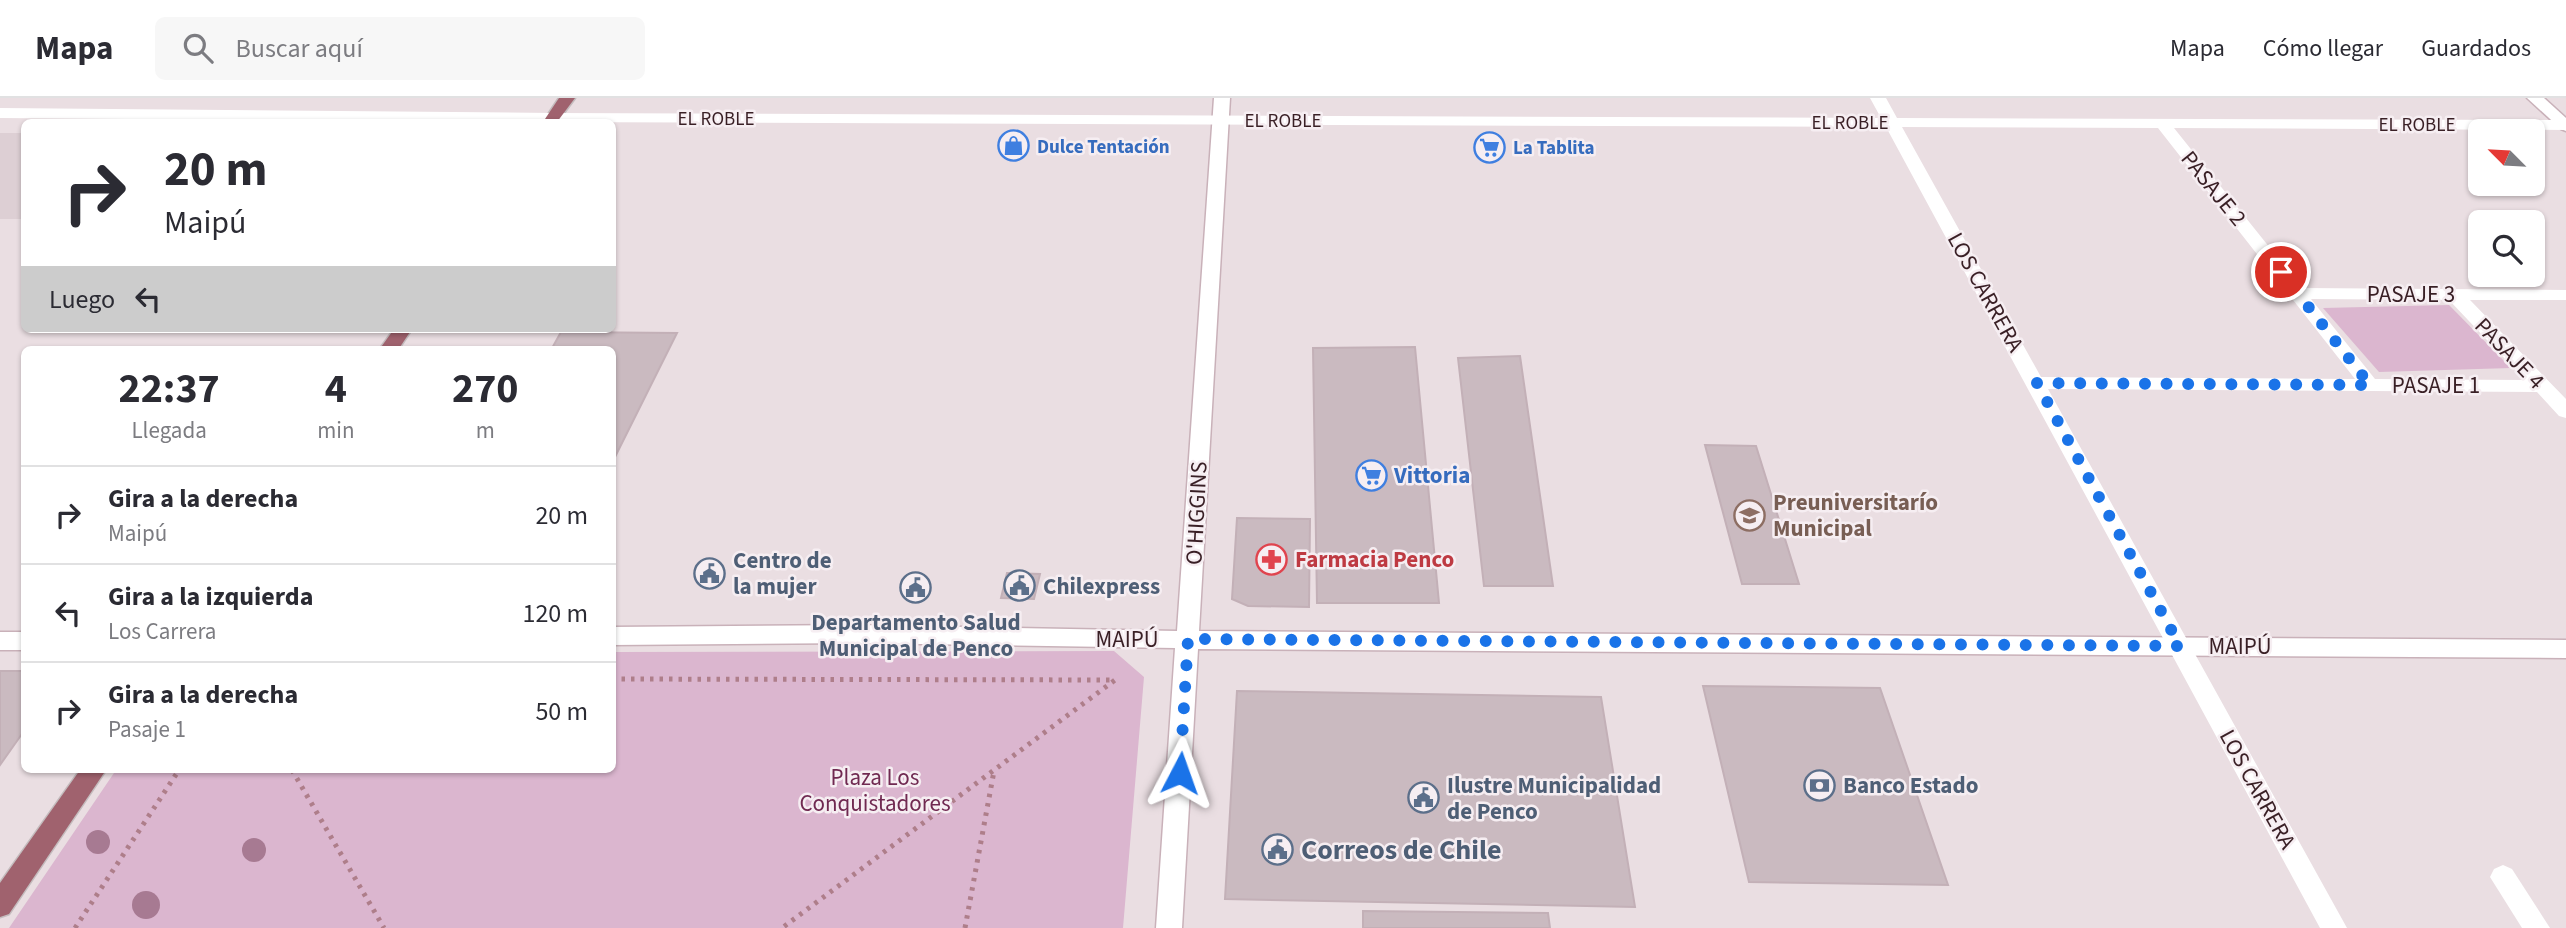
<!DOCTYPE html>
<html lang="es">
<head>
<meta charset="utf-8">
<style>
  :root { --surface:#fff; --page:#f7f7f7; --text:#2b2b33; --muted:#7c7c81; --line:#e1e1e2 }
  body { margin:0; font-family:"Source Sans 3",sans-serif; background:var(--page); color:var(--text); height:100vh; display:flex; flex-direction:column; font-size:26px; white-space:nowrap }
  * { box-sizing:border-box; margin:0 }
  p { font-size:23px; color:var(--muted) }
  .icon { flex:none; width:38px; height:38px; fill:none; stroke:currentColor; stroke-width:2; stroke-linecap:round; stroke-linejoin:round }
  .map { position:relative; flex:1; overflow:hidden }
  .drawer { position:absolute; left:21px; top:248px; width:595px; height:427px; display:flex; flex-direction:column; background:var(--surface); border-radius:10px; box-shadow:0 2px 5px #0004 }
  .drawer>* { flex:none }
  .banner { position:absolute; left:21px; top:21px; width:595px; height:214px; border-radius:10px; box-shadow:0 2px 5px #0004; background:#fff; color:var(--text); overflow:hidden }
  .needle { width:46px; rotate:294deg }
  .fabs { position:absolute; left:2468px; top:21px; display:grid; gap:14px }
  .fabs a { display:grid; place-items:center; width:77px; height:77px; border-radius:10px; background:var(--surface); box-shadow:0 2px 5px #0004; font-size:35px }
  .pin { position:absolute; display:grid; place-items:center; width:60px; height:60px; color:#fff; margin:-30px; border:4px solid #fff; border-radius:50%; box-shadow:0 2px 7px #0007 }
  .me { position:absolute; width:77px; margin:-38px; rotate:4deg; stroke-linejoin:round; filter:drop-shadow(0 0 5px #0008) }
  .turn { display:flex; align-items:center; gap:24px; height:147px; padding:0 28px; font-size:32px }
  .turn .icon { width:91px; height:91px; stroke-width:2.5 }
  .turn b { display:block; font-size:49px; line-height:60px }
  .then { display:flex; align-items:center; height:66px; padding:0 28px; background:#0003; gap:14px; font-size:26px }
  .eta { display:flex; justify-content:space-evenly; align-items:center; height:119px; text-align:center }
  .eta b { font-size:42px; font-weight:700; line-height:49px }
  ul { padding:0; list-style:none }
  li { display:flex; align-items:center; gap:21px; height:98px; padding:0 28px; border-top:2px solid var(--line) }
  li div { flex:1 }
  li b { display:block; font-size:26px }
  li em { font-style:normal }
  header { display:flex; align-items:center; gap:42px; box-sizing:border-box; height:98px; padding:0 35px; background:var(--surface); border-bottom:2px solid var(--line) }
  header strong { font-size:33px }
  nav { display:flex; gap:38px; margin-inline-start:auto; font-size:24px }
  .search { width:490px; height:63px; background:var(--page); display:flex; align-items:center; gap:18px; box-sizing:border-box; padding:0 24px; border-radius:10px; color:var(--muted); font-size:26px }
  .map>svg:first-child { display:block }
</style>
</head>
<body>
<header>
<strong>Mapa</strong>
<div class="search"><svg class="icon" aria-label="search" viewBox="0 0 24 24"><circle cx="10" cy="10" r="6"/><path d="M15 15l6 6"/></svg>Buscar aquí</div>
<nav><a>Mapa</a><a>Cómo llegar</a><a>Guardados</a></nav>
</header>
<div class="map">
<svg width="2566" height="830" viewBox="0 0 2566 830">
  <rect width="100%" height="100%" fill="#eadee2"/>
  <!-- built -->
  <rect fill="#ddcfd4" x="0" y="35" width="24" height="86"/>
  <!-- green -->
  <g fill="#dbb6cf">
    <path d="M2449 207 2511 270 2379 274 2323 210Z"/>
    <path d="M1114 553 1144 579 1123 830H9L116 672H612L613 554Z"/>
  </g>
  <!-- building -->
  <g fill="#cabac0" stroke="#c3b0b7" stroke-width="2">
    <path d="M561 234 677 235 612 365V252H551Z"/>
    <path d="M1415 249 1439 505H1317L1313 250Z"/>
    <path d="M1520 258 1553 488H1484L1458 260Z"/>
    <path d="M1705 347 1756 348 1799 486H1742Z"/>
    <path d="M1237 420 1310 421 1309 509 1248 508 1232 501Z"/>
    <path d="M1007 475 1040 476 1034 501 1001 500Z"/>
    <path d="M0 573H24V633L0 667Z"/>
    <path d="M1703 588 1880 590 1948 787 1749 784Z"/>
    <path d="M1237 593 1601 599 1635 809 1225 801Z"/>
    <path d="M1363 813 1548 815 1550 830H1363Z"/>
  </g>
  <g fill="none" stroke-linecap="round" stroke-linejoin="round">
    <defs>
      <g id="secondary">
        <path d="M1214 0H1230L1199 533 2566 542V560L1198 551 1182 830H1156L1175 550 858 545 612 547V529L858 527 1177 533Z"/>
        <path d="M2527 0H2544L2566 20V33L2561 31Z"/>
        <rect x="0" y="534" width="24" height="18"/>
      </g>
      <g id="primary">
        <path d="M559 0H575L557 24H543Z"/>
        <path d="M394 231H412L398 252H379Z"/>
        <path d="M80 672H106L9 816 0 819V785Z"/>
      </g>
    </defs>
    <!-- secondary casing -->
    <use href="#secondary" stroke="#c9b1b9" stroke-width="3"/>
    <!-- primary casing -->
    <use href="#primary" stroke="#c4bcbe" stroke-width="3"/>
    <!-- path -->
    <g stroke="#ae7e8a" stroke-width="5" stroke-dasharray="3.5 6" stroke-linecap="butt">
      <path d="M612 581 1115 582 782 830"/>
      <path d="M292 672 384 830"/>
      <path d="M75 830 179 672"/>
      <path d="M965 830 994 673"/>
    </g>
    <!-- street -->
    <g fill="#fff" fill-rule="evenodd">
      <path d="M1870 0H1886L1897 20 2566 22V32L2174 30 2302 190 2566 192V202H2470L2566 301V320L2559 318 2537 294 2048 291 2347 830H2320L1886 29 542 24 0 20V10L553 15 1881 20ZM1902 29 2158 30 2355 281 2041 279ZM2311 201 2449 202 2525 282 2375 281Z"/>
      <path d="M2503 767 2512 771 2550 830H2522L2490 779 2494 771Z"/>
    </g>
    <!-- secondary -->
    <use href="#secondary" fill="#fff" fill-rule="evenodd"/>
    <!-- primary -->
    <use href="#primary" fill="#a0626e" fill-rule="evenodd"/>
  </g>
  <!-- trees -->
  <g fill="#a77a92">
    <circle cx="98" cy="744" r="12"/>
    <circle cx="254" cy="752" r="12"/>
    <circle cx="146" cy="807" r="14"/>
  </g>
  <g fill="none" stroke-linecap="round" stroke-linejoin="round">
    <!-- route -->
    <path stroke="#1a73e8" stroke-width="12" stroke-dasharray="0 21.6" d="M1180 675 1188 541 2180 548 2037 285 2370 287 2281 174"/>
  </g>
  <!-- icons -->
  <defs>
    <symbol id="shop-ring" viewBox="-11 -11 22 22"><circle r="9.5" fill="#f6eef2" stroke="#3f7fe0" stroke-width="1.5"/><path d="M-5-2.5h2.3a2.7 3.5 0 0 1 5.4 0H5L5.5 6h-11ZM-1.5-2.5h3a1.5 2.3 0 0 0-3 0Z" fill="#3f7fe0"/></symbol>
    <symbol id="supermarket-ring" viewBox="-11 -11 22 22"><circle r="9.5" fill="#f6eef2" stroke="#3f7fe0" stroke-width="1.5"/><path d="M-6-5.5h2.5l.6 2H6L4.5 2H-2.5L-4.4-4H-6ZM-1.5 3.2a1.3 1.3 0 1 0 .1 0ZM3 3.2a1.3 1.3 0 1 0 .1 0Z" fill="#3f7fe0"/></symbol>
    <symbol id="school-ring" viewBox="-11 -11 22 22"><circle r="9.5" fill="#f6eef2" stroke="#8d6e63" stroke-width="1.5"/><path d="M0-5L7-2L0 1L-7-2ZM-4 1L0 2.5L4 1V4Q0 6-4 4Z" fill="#8d6e63"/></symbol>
    <symbol id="pharmacy-ring" viewBox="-11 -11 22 22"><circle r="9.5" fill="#f6eef2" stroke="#e0444e" stroke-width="1.5"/><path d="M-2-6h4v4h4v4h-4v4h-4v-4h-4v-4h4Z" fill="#e0444e"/></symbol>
    <symbol id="civic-ring" viewBox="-11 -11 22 22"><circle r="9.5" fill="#f6eef2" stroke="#5c6f8a" stroke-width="1.5"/><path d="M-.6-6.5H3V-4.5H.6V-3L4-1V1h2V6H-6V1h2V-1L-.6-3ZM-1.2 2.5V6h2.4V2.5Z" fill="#5c6f8a"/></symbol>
    <symbol id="bank-ring" viewBox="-11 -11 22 22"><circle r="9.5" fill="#f6eef2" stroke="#5c6f8a" stroke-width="1.5"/><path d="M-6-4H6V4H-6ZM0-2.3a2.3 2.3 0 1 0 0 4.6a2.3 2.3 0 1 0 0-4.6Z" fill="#5c6f8a"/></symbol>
  </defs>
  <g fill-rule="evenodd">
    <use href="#shop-ring" x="996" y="30" width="35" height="35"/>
    <use href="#supermarket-ring" x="1472" y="32" width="35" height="35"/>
    <use href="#supermarket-ring" x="1354" y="360" width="35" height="35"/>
    <use href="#school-ring" x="1732" y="400" width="35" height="35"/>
    <use href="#pharmacy-ring" x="1254" y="444" width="35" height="35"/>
    <use href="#civic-ring" x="692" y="458" width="35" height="35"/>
    <use href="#civic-ring" x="1002" y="470" width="35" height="35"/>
    <use href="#civic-ring" x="898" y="472" width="35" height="35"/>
    <use href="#bank-ring" x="1802" y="670" width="35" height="35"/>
    <use href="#civic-ring" x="1406" y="682" width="35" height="35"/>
    <use href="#civic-ring" x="1260" y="734" width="35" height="35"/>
  </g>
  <g text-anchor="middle" stroke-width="5" stroke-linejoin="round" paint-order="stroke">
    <!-- far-street labels -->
    <g font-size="19" fill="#391f25" stroke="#f6eef2">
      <text x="716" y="27">EL ROBLE</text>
      <text x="1283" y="29">EL ROBLE</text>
      <text x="1850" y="31">EL ROBLE</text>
      <text x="2417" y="33">EL ROBLE</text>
    </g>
    <!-- far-shop labels -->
    <g font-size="19" font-weight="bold" fill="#366cbe" stroke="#f6eef2" text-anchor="start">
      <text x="1037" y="55">Dulce Tentación</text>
      <text x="1513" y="56">La Tablita</text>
    </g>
    <!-- street labels -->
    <g font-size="23" fill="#391f25" stroke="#f6eef2">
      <text transform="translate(2214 90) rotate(51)" y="8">PASAJE 2</text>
      <text transform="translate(1986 194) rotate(61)" y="8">LOS CARRERA</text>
      <text x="2411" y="204">PASAJE 3</text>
      <text transform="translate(2510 255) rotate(46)" y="8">PASAJE 4</text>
      <text x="2436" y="295">PASAJE 1</text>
      <text transform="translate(1196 415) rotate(-87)" y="8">O'HIGGINS</text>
      <text x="1127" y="549">MAIPÚ</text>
      <text x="2240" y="556">MAIPÚ</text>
      <text transform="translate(2258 691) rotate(61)" y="8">LOS CARRERA</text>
    </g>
    <!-- shop labels -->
    <g font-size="23" font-weight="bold" fill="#366cbe" stroke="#f6eef2" text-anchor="start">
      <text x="1394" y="385">Vittoria</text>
    </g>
    <!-- education labels -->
    <g font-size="23" font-weight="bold" fill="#785e54" stroke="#f6eef2" text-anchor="start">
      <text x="1773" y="412">Preuniversitarío<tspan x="1773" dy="26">Municipal</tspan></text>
    </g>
    <!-- health labels -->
    <g font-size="23" font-weight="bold" fill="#be3a42" stroke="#f6eef2" text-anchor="start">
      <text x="1295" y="469">Farmacia Penco</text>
    </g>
    <!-- service labels -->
    <g font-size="23" font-weight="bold" fill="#4e5e75" stroke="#f6eef2" text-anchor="start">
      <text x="733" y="470">Centro de<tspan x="733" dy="26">la mujer</tspan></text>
      <text x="1043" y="496">Chilexpress</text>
      <text x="916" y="532" text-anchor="middle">Departamento Salud<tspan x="916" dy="26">Municipal de Penco</tspan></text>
      <text x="1447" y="695">Ilustre Municipalidad<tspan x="1447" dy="26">de Penco</tspan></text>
      <text x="1843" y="695">Banco Estado</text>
    </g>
    <!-- park labels -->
    <g font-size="23" fill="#702951" stroke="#f6eef2">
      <text x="875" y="687">Plaza Los<tspan x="875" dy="26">Conquistadores</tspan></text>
    </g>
    <!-- near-service labels -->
    <g font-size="28" font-weight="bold" fill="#4e5e75" stroke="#f6eef2" text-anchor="start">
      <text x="1301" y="761">Correos de Chile</text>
    </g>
  </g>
</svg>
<div class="fabs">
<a><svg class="needle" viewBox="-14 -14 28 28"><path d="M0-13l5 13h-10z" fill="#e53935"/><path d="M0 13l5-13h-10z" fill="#7c7c81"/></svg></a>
<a><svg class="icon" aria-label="search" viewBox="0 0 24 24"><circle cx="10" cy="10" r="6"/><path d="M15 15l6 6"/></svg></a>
</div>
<div class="pin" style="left:2281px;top:174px;background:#d93025"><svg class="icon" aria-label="arrive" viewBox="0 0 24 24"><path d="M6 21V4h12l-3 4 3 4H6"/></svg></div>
<svg class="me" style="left:1180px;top:675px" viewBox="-20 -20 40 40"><path d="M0-17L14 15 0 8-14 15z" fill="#1a73e8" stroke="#fff" stroke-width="4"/></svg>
<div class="banner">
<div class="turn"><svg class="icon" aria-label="right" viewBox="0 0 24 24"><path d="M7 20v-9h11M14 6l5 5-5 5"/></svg><div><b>20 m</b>Maipú</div></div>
<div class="then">Luego<svg class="icon" aria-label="left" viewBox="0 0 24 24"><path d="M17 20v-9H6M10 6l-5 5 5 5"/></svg></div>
</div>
<section class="drawer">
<div class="eta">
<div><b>22:37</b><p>Llegada</p></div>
<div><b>4</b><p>min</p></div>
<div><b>270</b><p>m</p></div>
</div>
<ul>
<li><svg class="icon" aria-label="right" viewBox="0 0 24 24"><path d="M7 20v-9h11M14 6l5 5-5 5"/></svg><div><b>Gira a la derecha</b><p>Maipú</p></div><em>20 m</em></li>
<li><svg class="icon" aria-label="left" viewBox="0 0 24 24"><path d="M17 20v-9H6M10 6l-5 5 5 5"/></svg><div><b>Gira a la izquierda</b><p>Los Carrera</p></div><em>120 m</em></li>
<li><svg class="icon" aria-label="right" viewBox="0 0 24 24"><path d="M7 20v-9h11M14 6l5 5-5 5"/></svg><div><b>Gira a la derecha</b><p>Pasaje 1</p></div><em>50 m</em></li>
</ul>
</section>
</div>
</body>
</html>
